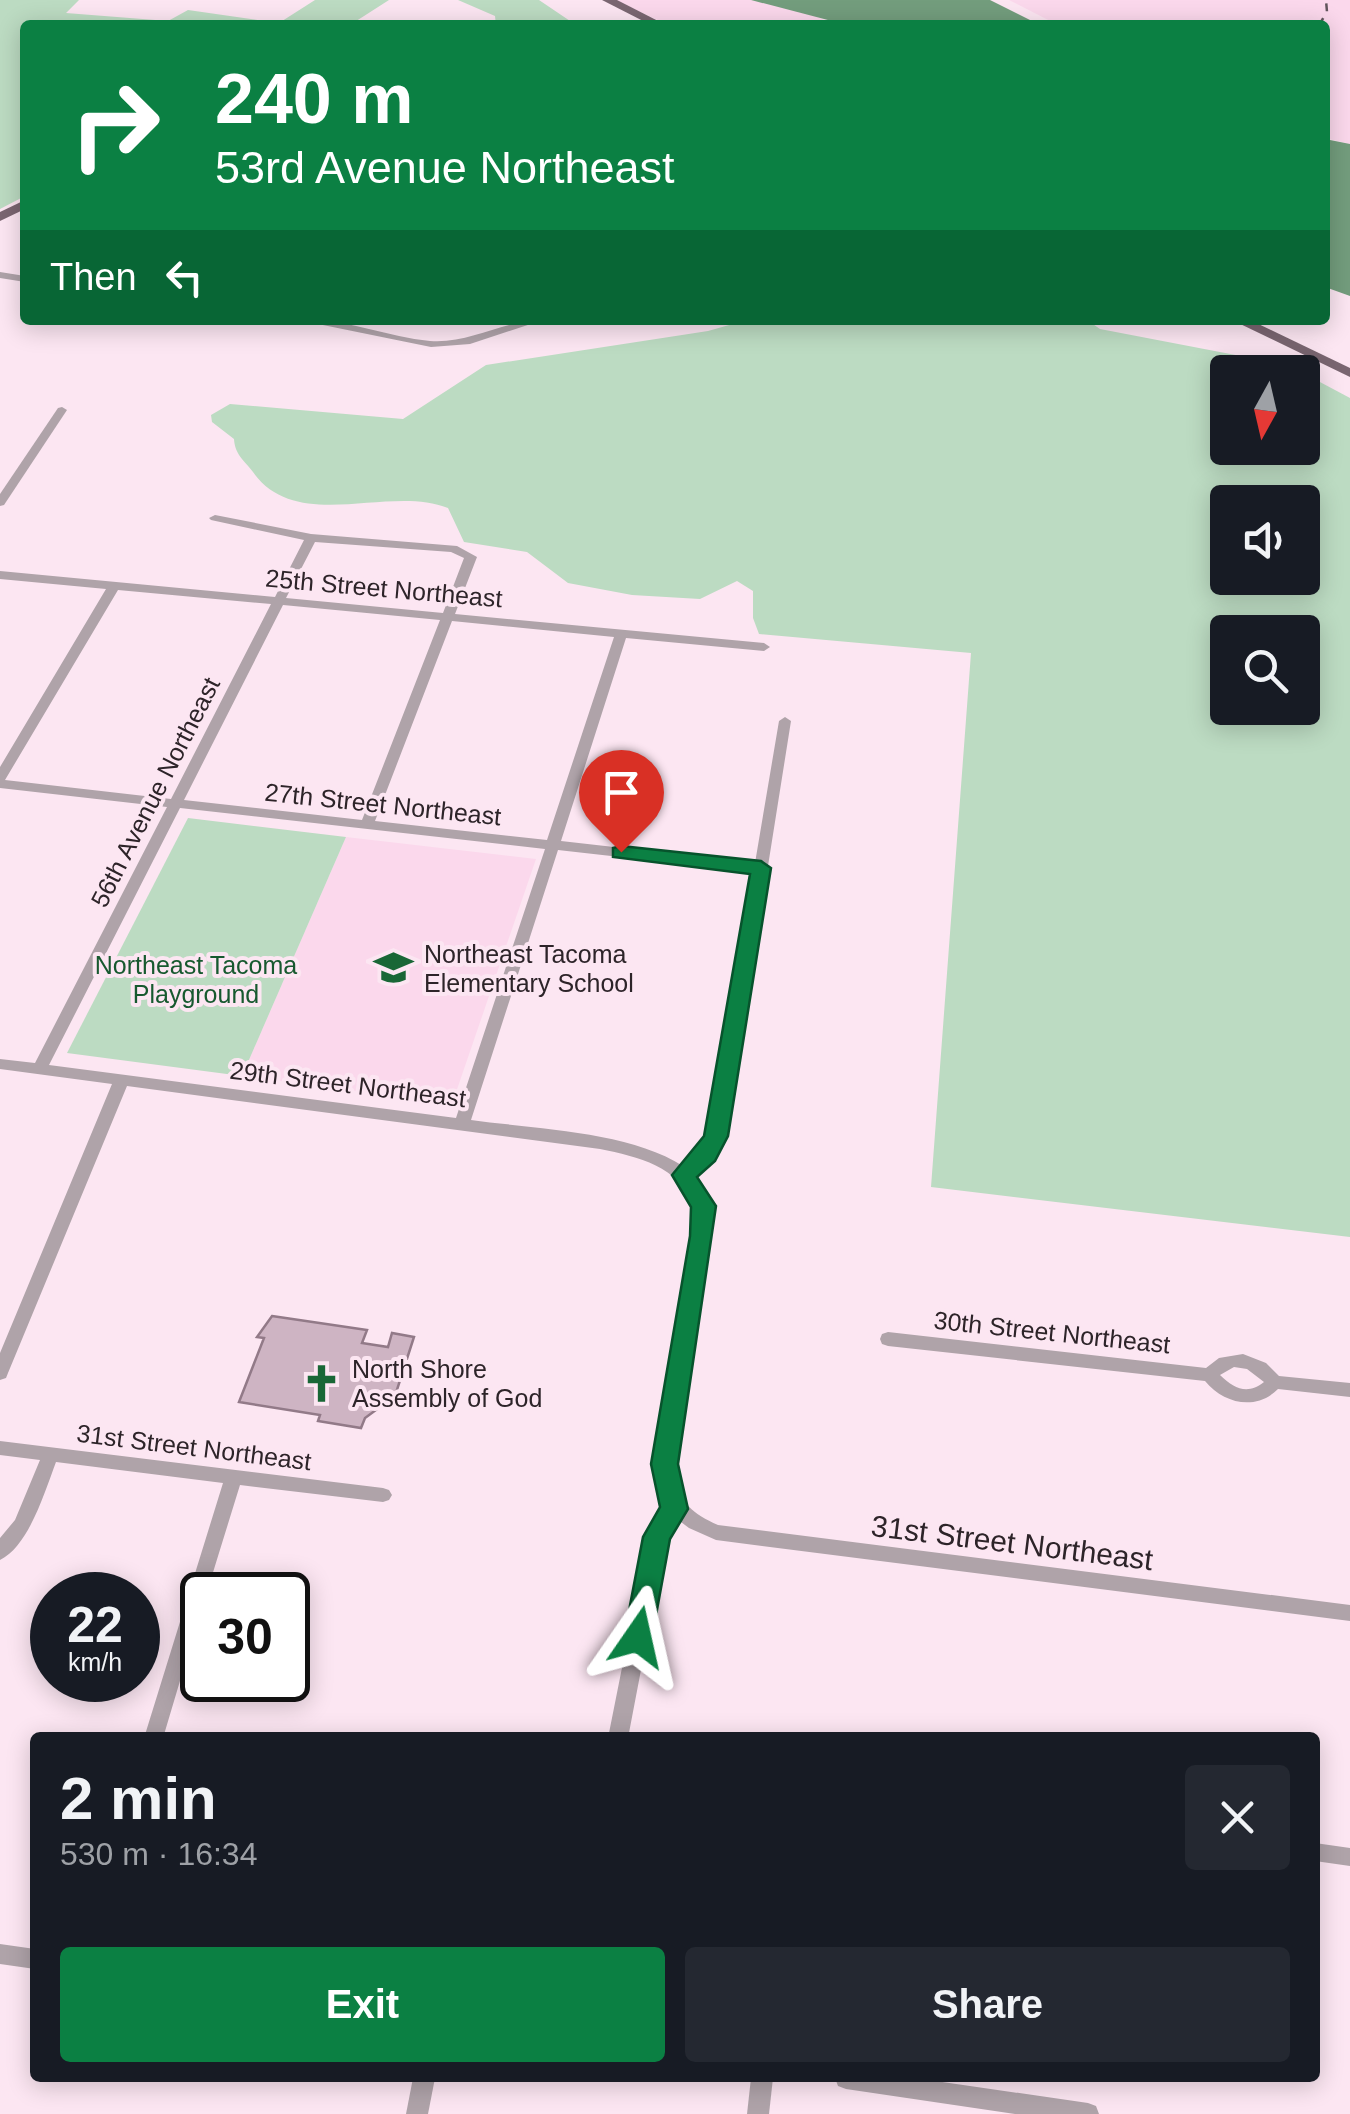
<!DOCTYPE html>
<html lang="en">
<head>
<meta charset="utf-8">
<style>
  :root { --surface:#171b24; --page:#242831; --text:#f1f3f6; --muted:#9ea1a6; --accent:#0b8043 }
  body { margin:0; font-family:Arial,sans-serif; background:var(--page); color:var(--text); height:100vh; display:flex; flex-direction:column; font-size:38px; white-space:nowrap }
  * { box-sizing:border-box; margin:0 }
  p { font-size:32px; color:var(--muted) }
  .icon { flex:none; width:55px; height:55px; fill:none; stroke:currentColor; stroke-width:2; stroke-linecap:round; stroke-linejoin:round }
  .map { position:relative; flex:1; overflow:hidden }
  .drawer { position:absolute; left:30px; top:1732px; width:1290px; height:350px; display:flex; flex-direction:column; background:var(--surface); border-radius:10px; box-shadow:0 5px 25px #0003 }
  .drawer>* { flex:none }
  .top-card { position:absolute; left:20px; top:20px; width:1310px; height:305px; border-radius:10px; box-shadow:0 5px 25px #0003; background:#0b8043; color:#fff; overflow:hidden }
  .needle { width:65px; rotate:188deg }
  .buttons { position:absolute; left:1210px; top:355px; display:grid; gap:20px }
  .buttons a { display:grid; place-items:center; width:110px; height:110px; border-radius:10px; background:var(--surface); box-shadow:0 5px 25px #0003; font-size:50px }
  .speed { position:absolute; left:30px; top:1572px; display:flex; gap:20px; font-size:50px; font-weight:700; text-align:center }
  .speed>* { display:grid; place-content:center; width:130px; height:130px; border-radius:50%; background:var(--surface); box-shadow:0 5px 25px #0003; line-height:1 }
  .speed small { font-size:25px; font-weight:400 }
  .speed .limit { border:5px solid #111; border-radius:15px; background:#fff; color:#111 }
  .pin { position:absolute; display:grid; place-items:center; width:85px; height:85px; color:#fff; margin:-102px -42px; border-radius:50% 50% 50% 0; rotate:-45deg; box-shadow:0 0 10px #0007 }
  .pin .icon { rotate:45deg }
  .me { position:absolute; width:110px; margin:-55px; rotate:11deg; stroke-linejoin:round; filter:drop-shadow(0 0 8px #0008) }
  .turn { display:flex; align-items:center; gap:35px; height:210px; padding:0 30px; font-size:45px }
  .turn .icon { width:130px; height:130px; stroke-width:2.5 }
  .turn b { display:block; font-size:70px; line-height:85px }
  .then { display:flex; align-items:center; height:95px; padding:0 30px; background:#0003; gap:20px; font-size:38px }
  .round { display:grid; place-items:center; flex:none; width:105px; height:105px; border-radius:10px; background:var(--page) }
  .summary { display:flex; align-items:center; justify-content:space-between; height:170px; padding:0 30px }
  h1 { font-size:60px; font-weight:700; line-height:75px }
  .action { display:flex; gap:20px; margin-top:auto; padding:20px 30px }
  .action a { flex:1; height:115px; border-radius:10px; background:var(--accent); color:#fff; font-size:40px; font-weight:700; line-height:115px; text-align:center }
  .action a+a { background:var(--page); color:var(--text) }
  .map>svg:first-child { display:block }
</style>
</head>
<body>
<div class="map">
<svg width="1350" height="2114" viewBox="0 0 1350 2114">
  <rect width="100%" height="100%" fill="#fce6f2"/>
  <!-- built -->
  <g fill="#fbd8ec">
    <path d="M615 0H751L804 11 835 25H668Z"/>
    <path d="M1009 0H1350V144L1325 138V25H1058Z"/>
    <path d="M346 837 536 859 452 1104 242 1076Z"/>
  </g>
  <!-- green -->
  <g fill="#bcdbc2" fill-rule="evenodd">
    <path d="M0 0H79L66 13 168 21 188 10 279 23 315 0H389L350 25H25V196L0 209Z"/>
    <path d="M458 0H539L576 25H496L495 16Z"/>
    <path d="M747 320H1087L1100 329 1287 365 1301 372H1228V448H1302L1303 373 1350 398V1237L931 1187 971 653 759 634 753 618V591L737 581 700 599 632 595 568 583 527 552 464 542 448 508C389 484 297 534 253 472 244 460 235 455 234 439L212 422 211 415 230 404 403 419 486 365 708 331ZM1228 502H1302V578H1228ZM1228 632H1302V708H1228Z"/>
    <path d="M188 818 346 837 242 1076 67 1053Z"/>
  </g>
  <!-- water -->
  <g fill="#739d7d">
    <path d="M751 0H990L1040 25H847Z"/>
    <path d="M1325 139 1350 144V296L1325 287Z"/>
  </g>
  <!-- building -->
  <path fill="#ceb4c3" stroke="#927a88" stroke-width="2.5" d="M272 1316 367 1330 362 1343 388 1347 392 1333 414 1337 395 1396 365 1418 361 1428 318 1421 320 1415 239 1402 264 1338 257 1337Z"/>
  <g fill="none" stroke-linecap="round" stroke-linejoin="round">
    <!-- minor -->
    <g fill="#afa3a9" fill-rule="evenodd">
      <path d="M0 272 25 276V282L0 278Z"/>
      <path d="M308 320C350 320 388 337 430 341 470 344 504 320 543 320L470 344 431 347 313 323Z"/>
      <path d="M62 407 67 410 4 505 0 506V494L58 408Z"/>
      <path d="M215 515 311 534 457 546 477 557 455 614 764 643 770 647 764 651 626 638 561 841 755 863 779 721 785 717 791 721 728 1118 715 1155 693 1175 702 1187 711 1206 674 1476C680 1503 693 1514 718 1525L1350 1605V1621L716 1540 689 1528 677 1519 666 1539 628 1738H608L648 1537 667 1506 656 1476 695 1206C678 1166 639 1157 600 1149L127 1086 8 1373 6 1378 0 1380V1353L112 1084 0 1069V1059L35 1063 167 807 0 788V767L106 589 0 579V571L275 597 304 540 211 520 209 518ZM315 542 451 552 464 558 443 613 286 598ZM118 590 271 604 171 799 5 780ZM283 605 440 620 362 820 184 800ZM452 621 614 637 547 840 375 821ZM180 808 545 849 456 1118 49 1065ZM558 850 753 872 712 1118 702 1148 683 1166C629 1131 535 1129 471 1120Z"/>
      <path d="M888 1332 1206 1368 1219 1358 1243 1354 1266 1363 1279 1376 1350 1383V1397L1278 1389C1256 1411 1224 1404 1205 1381L888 1346 882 1344 880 1339 882 1334ZM1234 1367 1247 1369 1264 1382C1248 1395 1234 1389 1220 1375Z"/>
      <path d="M0 1441 383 1488 389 1490 392 1495 389 1500 383 1502 240 1485 206 1595H202V1607L163 1738H144L223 1483 56 1462C45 1491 29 1546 0 1560V1538L15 1520 40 1460 0 1455Z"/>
      <path d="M1315 1843 1350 1848V1866L1315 1861Z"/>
      <path d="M0 1944 35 1949V1969L0 1964Z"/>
      <path d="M413 2078H435L428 2114H406Z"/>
      <path d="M751 2078H773L769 2114H747Z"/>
      <path d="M835 2078H915L1088 2103 1096 2106 1099 2114H1015L846 2089 838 2086Z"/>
    </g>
    <!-- major -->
    <g fill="#7a6671" fill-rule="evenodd">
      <path d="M602 0H617L666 25H651Z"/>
      <path d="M25 200V209L0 221V212Z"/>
      <path d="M1232 320H1250L1350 368V377Z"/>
    </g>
    <!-- rail -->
    <path stroke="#61555c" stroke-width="2.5" stroke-dasharray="8 8" stroke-linecap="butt" d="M1319 25 1327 12 1326 0"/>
  </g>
  <!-- route -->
  <path fill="#0b8043" stroke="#07532c" stroke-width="2.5" d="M621 846 761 861 771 868 728 1136 715 1161 697 1177 716 1206 678 1464 688 1509 670 1539 652 1637 648 1646 638 1650 628 1646 624 1637 643 1537 660 1507 651 1464 690 1236 691 1207 672 1175 704 1136 750 874 613 857V848Z"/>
  <!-- icons -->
  <defs>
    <symbol id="school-bare" viewBox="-9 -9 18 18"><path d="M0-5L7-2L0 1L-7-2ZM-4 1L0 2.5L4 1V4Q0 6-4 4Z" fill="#196736" stroke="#fce6f2" stroke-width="2.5" paint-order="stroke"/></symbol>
    <symbol id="church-bare" viewBox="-9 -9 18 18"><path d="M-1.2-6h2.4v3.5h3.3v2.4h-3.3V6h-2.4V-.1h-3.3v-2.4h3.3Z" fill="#196736" stroke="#fce6f2" stroke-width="2.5" paint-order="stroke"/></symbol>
  </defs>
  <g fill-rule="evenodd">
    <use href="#school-bare" x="366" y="940" width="55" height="55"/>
    <use href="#church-bare" x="294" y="1356" width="55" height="55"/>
  </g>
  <g text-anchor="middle" stroke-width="8" stroke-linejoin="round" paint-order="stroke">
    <!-- street labels -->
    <g font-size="25" fill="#2d2429" stroke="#fce6f2">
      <text transform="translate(384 588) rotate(5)" y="9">25th Street Northeast</text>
      <text transform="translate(155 792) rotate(-63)" y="9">56th Avenue Northeast</text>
      <text transform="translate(383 804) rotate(6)" y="9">27th Street Northeast</text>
      <text transform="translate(348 1084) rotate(7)" y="9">29th Street Northeast</text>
      <text transform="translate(1052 1332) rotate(6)" y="9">30th Street Northeast</text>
      <text transform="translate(194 1447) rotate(7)" y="9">31st Street Northeast</text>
    </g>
    <!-- poi labels -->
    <g font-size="25" fill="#2d2429" stroke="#fce6f2" text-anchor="start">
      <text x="424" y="963">Northeast Tacoma<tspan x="424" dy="29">Elementary School</tspan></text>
      <text x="352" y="1378">North Shore<tspan x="352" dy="29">Assembly of God</tspan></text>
    </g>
    <!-- park labels -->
    <g font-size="25" fill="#17592f" stroke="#fce6f2">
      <text x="196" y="974">Northeast Tacoma<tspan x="196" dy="29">Playground</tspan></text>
    </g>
    <!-- near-street labels -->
    <g font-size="30" fill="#2d2429" stroke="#fce6f2">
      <text transform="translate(1012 1543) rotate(7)" y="10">31st Street Northeast</text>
    </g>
  </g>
</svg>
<div class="buttons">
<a><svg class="needle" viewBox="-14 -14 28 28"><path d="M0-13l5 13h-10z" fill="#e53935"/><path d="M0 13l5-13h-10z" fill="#9ea1a6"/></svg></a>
<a><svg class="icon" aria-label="sound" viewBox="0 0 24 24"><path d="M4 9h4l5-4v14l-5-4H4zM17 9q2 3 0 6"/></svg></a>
<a><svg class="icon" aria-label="search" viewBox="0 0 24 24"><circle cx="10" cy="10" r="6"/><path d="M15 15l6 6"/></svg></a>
</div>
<div class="speed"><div>22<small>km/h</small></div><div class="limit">30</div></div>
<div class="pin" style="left:621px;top:852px;background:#d93025"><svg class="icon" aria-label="arrive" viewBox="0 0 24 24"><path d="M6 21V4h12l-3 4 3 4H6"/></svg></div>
<svg class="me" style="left:638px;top:1637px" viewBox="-20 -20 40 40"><path d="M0-17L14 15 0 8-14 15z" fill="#0b8043" stroke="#fff" stroke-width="4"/></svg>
<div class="top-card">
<div class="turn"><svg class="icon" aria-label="right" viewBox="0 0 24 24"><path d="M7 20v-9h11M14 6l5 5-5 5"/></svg><div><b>240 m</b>53rd Avenue Northeast</div></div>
<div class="then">Then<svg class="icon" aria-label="left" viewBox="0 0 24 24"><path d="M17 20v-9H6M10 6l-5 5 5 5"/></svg></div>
</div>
<section class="drawer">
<div class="summary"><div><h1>2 min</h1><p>530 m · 16:34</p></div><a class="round"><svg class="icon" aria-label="close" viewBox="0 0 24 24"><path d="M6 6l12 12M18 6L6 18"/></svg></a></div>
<div class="action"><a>Exit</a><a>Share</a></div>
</section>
</div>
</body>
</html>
